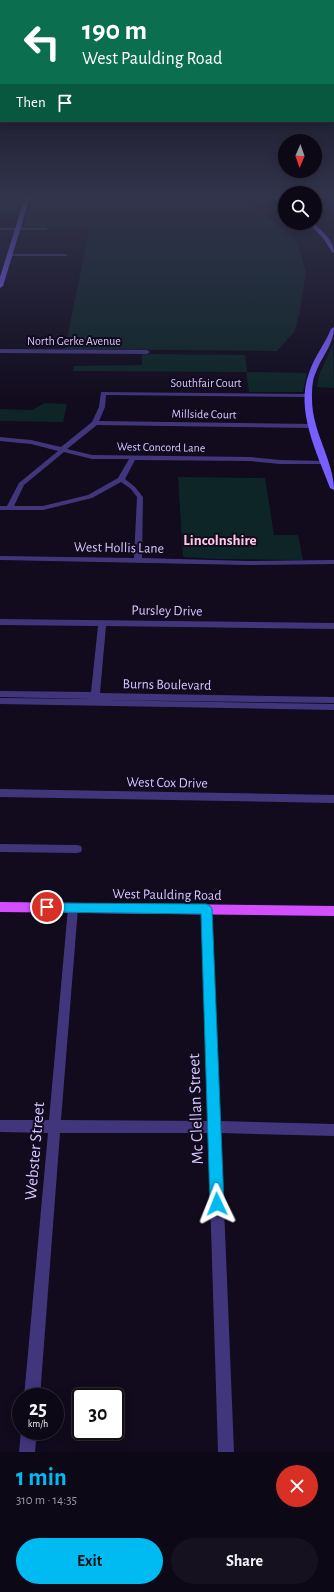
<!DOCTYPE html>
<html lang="en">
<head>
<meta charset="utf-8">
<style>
  :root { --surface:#0d0816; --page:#16111f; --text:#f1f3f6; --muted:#9a9aa1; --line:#2d2935; --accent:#00bbf2 }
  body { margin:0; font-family:"Alegreya Sans",sans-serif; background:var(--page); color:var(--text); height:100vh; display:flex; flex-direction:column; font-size:15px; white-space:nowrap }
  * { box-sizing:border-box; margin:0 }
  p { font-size:13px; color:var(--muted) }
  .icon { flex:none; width:22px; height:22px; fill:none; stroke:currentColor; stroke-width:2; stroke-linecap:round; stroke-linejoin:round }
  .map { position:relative; height:1452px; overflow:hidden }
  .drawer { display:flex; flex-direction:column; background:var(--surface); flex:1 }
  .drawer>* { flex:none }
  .hud { position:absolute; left:0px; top:0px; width:334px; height:122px; box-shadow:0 2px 10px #0003,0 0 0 1px var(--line); background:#0b6e4f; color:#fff; overflow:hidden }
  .needle { width:26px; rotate:182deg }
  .tools { position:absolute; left:278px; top:134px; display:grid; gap:8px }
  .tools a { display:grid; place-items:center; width:44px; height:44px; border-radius:50%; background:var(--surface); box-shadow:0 2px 10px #0003,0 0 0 1px var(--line); font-size:20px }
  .speed { position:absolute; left:12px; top:1388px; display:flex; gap:8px; font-size:20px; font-weight:700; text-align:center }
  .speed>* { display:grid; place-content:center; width:52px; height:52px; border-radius:50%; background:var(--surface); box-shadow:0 2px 10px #0003,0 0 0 1px var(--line); line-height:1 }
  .speed small { font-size:10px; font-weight:400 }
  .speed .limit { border:2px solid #111; border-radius:6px; background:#fff; color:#111 }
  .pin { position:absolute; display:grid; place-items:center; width:34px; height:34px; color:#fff; margin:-17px; border:2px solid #fff; border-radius:50%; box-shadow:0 1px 4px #0007 }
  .me { position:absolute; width:44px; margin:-22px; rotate:358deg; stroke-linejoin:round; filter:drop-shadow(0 0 3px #0008) }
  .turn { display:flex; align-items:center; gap:14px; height:84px; padding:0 16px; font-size:18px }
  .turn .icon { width:52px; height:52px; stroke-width:2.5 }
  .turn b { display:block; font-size:28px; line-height:34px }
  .then { display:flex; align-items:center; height:38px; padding:0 16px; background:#0003; gap:8px; font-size:15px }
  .round { display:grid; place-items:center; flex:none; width:42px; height:42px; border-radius:21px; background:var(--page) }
  .overview { display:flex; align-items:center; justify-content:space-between; height:68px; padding:0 16px }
  h1 { font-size:24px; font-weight:700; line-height:30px; color:var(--accent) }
  .cta { display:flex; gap:8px; margin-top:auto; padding:8px 16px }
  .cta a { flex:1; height:46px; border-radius:24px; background:var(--accent); color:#111; font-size:16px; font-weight:700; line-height:46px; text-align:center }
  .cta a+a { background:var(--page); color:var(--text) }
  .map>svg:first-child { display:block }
</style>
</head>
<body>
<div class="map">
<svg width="334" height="1452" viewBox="0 0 334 1452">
  <rect width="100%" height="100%" fill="#110b1d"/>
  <!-- green -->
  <g fill="#0e2527">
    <path d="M0 197H25L20 213H0Z"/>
    <path d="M32 197H239L278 225 293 238 300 250 306 273 300 310 295 331 277 351 65 349 89 231 85 227 23 228Z"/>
    <path d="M333 345 334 388 317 387 319 375Z"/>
    <path d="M142 354 245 355 247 372 307 373 303 392H249L246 372 73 371 74 366 142 365Z"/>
    <path d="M45 403 67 404 63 422 0 421V409L32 410Z"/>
    <path d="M178 477 265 478 274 535H298L303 560 219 559 183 557Z"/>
  </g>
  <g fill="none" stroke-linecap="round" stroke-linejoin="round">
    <!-- stream -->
    <path stroke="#081439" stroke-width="1.5" d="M316 198 334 200"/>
    <!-- river -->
    <path fill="#081439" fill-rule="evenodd" d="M315 197H321L334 208V213L315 199Z"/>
    <!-- street -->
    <g fill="#41367c" fill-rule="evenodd">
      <path d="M0 228H46L48 229 46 230H0Z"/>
      <path d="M10 254H66L68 255 66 256H8V255Z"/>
      <path d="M0 349 147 350 150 352 147 354 0 353Z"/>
      <path d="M101 392 310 394V396L308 397 106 395 105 407 99 421 313 424 316 426 313 428 97 425 67 449 92 455 250 457 280 460 326 461 327 462 324 464H280L250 461 135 460 125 479 135 487 143 497 142 558 248 561 334 560V564L248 565 0 560V556L134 558 137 497 131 489 121 482 92 498 43 510H0V506H7L19 483 58 451 31 444 0 441V437L31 440 61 447 92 422 99 407ZM64 452 92 459H129L118 478 88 495 43 506H14L24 485Z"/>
      <path d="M0 619 334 623V629L106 626 100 693 334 697V703L100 700 334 704V710L0 704V698L91 699 0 697V691L91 692 98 626 0 625Z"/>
      <path d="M0 789 334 795V803L0 797Z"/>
      <path d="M0 844 77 845 81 846 82 849 81 852 77 853 0 852Z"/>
      <path d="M73 903 77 905 78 908 61 1120 208 1121 201 909 202 906 206 904 210 906 211 909 220 1121 334 1124V1136L221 1133 234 1452H218L208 1133H60L40 1397H24L48 1133 0 1132V1120H49L68 908 69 905Z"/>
      <path d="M21 1431H37L35 1452H19Z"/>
    </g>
    <!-- secondary -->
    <g fill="#775eff" fill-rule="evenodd">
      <path d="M25 197H30L3 286 0 288V277Z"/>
      <path d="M271 197H277L285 204V207Z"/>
      <path d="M308 223H313C322 231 334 240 334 253L332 252 323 238Z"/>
      <path d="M334 327C334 344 322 356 316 372 312 380 312 390 312 399 312 432 334 461 334 490L330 488C317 453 295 410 309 373 314 357 325 344 331 329Z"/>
    </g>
    <!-- primary -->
    <path fill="#d34eff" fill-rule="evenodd" d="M0 902 334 906V916L0 912Z"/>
  </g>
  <!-- sky -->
  <linearGradient id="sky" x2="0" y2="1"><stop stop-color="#090610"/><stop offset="0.49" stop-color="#32344c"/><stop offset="1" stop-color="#32344c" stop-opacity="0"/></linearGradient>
  <rect width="334" height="401" fill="url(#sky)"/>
  <!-- route -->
  <path fill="#00bbf2" stroke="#007a9d" d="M47 903 206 904 210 906 212 909 224 1204 222 1209 217 1211 212 1209 210 1204 201 914 47 912 43 911 42 907 43 904Z"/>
  <g text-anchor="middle" stroke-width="4" stroke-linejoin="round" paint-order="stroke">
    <!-- far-street labels -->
    <g font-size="12" fill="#d5c7ff" stroke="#110b1d">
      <text x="74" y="345">North Gerke Avenue</text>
      <text x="206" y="387">Southfair Court</text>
      <text transform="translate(204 414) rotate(1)" y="4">Millside Court</text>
      <text transform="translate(161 447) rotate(1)" y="4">West Concord Lane</text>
    </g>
    <!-- street labels -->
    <g font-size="14" fill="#d5c7ff" stroke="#110b1d">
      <text transform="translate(119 547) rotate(1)" y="5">West Hollis Lane</text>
      <text transform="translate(167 610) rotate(1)" y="5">Pursley Drive</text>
      <text transform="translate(167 684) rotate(1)" y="5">Burns Boulevard</text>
      <text transform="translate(167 782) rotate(1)" y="5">West Cox Drive</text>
      <text transform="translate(167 894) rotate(1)" y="5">West Paulding Road</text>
    </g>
    <!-- neighbourhood labels -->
    <g font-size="15" font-weight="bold" fill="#ffc9e5" stroke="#110b1d">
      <text x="220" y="545">Lincolnshire</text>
    </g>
    <!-- near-street labels -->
    <g font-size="17" fill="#d5c7ff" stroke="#110b1d">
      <text transform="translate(195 1109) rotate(-92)" y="6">Mc Clellan Street</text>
      <text transform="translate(34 1151) rotate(-85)" y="6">Webster Street</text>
    </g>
  </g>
</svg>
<div class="tools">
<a><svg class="needle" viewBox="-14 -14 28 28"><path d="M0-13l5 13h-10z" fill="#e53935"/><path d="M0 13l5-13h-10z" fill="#9a9aa1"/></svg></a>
<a><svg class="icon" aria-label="search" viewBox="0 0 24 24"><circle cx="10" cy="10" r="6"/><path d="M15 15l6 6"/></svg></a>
</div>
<div class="speed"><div>25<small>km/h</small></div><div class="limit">30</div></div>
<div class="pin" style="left:47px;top:907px;background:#d93025"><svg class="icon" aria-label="arrive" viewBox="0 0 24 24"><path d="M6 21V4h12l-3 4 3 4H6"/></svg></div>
<svg class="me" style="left:217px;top:1204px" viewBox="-20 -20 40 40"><path d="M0-17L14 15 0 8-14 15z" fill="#00bbf2" stroke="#fff" stroke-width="4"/></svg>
<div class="hud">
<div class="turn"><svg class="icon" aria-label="left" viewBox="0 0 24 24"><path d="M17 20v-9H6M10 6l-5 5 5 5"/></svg><div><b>190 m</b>West Paulding Road</div></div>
<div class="then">Then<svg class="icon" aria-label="arrive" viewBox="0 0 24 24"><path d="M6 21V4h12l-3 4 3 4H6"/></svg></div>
</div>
</div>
<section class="drawer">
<div class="overview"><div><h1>1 min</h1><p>310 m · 14:35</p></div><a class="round" style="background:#d93025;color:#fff"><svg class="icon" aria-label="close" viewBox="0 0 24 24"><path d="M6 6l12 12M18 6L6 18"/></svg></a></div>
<div class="cta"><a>Exit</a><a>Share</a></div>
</section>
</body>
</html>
